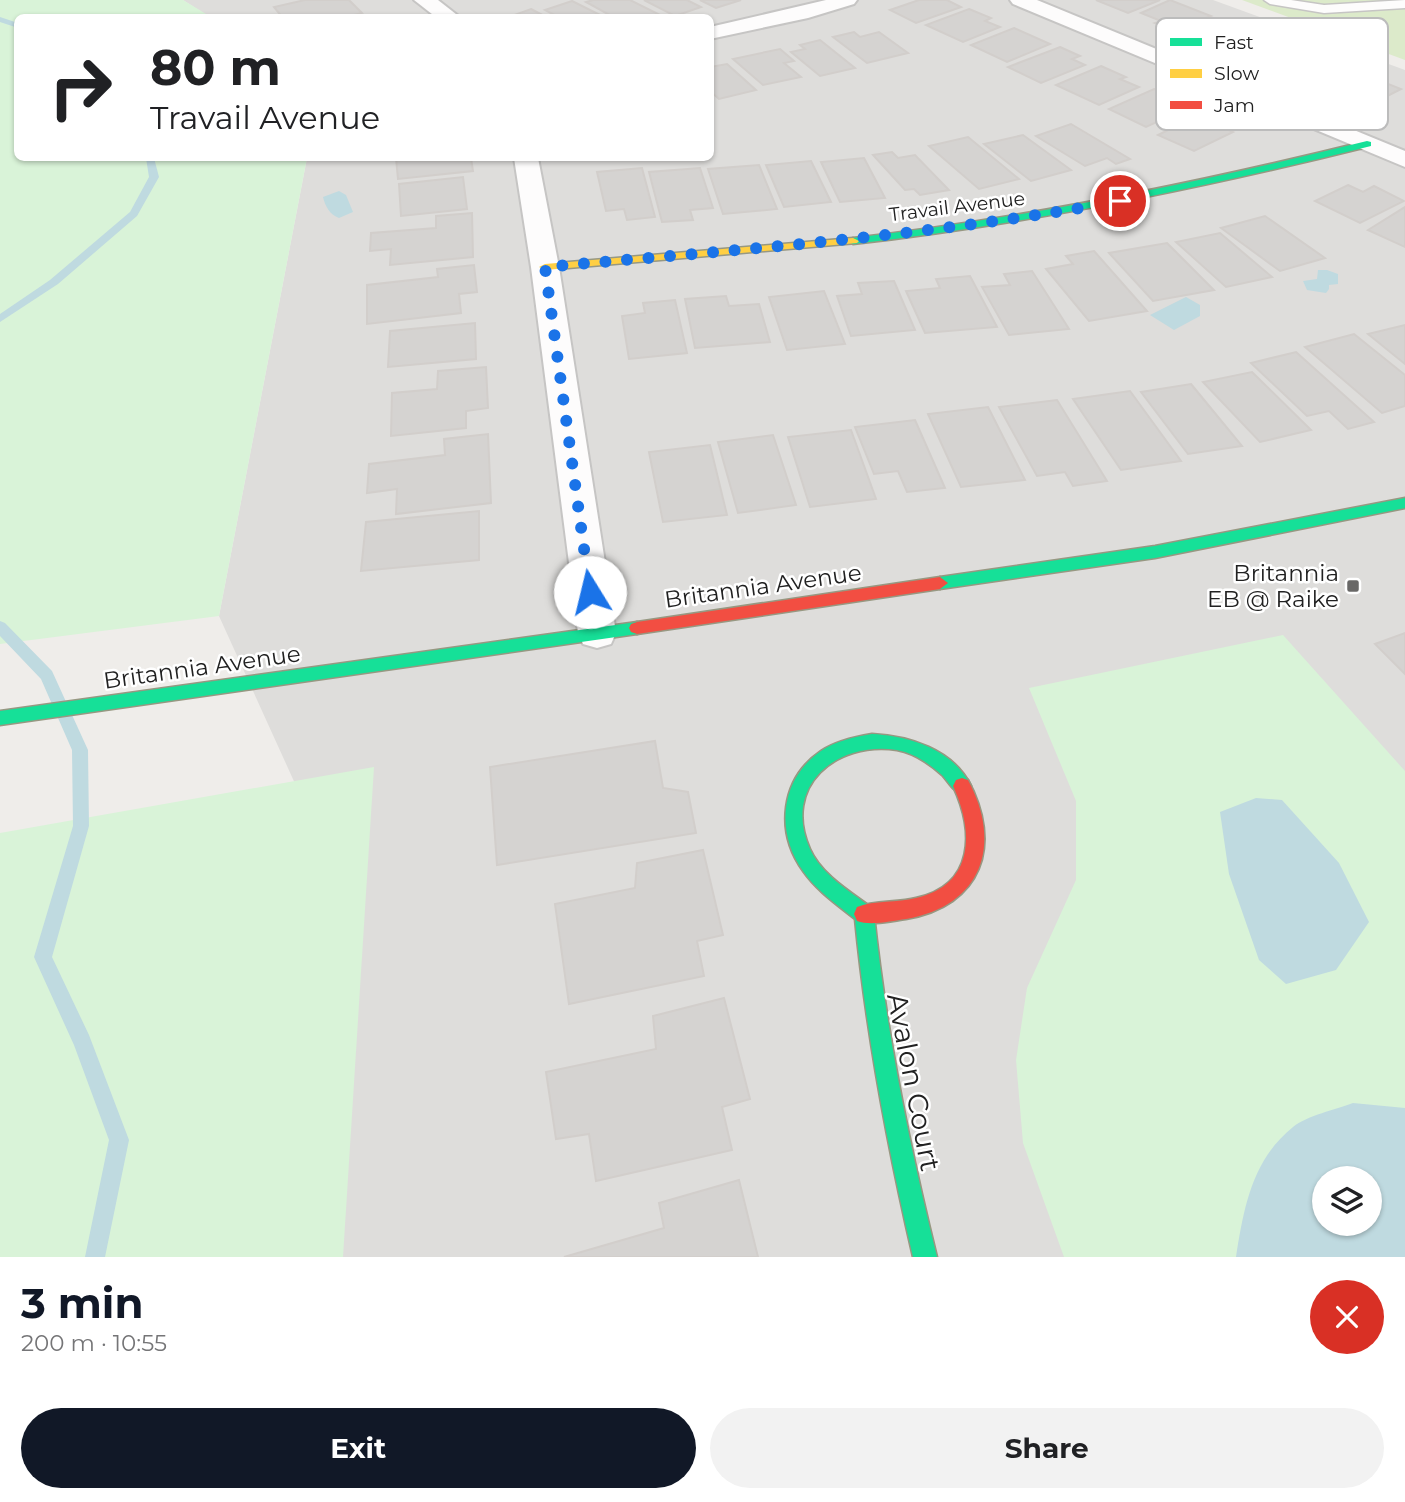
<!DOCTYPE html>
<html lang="en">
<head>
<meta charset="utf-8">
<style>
  :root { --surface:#fff; --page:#f2f2f2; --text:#202124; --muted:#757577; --accent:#111827 }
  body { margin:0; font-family:Montserrat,sans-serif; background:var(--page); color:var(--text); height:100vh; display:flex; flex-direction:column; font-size:26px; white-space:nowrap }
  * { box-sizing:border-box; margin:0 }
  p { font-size:23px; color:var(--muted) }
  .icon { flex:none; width:38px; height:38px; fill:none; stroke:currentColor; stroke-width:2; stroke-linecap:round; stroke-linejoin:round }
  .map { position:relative; height:1257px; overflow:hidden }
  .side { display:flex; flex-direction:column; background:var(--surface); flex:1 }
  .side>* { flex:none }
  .banner { position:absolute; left:14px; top:14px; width:700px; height:147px; border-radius:10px; box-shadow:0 2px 5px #0004; background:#fff; color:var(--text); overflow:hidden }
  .buttons { position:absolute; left:1312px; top:1166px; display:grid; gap:14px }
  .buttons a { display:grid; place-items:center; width:70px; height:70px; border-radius:50%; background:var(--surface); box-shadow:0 2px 5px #0004; font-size:35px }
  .pin { position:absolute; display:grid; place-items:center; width:60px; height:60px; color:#fff; margin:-30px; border:4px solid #fff; border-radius:50%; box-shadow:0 2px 7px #0007 }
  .me { position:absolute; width:77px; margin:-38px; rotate:351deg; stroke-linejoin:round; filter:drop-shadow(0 0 5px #0008) }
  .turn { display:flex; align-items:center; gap:24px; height:147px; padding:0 21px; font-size:32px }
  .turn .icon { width:91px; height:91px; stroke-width:2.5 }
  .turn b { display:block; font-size:49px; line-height:60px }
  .round { display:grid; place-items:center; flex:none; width:74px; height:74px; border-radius:37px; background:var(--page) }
  .overview { display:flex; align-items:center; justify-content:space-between; height:119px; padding:0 21px }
  h1 { font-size:42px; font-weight:700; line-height:52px; color:var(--accent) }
  .primary-button { display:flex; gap:14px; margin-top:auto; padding:14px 21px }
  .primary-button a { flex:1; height:80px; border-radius:42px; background:var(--accent); color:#fff; font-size:28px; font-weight:700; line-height:80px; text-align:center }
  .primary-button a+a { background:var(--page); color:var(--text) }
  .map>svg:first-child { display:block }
</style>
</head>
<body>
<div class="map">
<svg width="1405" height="1257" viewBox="0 0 1405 1257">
  <rect width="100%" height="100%" fill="#efedea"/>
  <!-- residential -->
  <path fill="#dedddb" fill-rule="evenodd" d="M183 0H1213L1405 70V1257H328L346 896 219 616 307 158H710V18H211ZM1325 1178H1370V1223H1325Z"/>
  <!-- grass -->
  <path fill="#dceaca" d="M1242 0H1405V60Z"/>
  <!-- park -->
  <g fill="#d9f3d8" fill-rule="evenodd">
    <path d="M0 0H183L211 17 18 18V158H307L219 616 0 644Z"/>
    <path d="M1283 635 1405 771V1257H1064L1023 1143 1016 1060 1027 988 1076 880V801L1029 688ZM1325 1178H1370V1223H1325Z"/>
    <path d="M374 767 343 1257H0V833Z"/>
  </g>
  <!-- water -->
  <g fill="#bfdae0" fill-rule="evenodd">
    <path d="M339 191 346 195 353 212 339 218C330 215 325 206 323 197Z"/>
    <path d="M1318 270H1327L1338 274V284L1329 285V289L1326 293 1307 290 1303 281 1317 279Z"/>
    <path d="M1186 297 1200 305V316L1174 330 1150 315Z"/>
    <path d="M1256 798 1282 800 1339 863 1369 922 1336 970 1286 984 1259 960 1229 874 1220 812Z"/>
    <path d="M1353 1103 1405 1108V1257H1236C1244 1207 1252 1160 1293 1127 1308 1115 1335 1110 1353 1103ZM1325 1178H1370V1223H1325Z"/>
  </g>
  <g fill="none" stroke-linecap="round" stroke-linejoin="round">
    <!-- stream -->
    <g fill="#bfdae0" fill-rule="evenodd">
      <path d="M0 17 18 23V28L0 22Z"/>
      <path d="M146 158H154L159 177 137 216 58 284 0 322V314L50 280 130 212 149 177Z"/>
      <path d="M0 621 5 623 52 671 88 750 89 826 52 957 89 1035 129 1140 105 1257H85L109 1140 74 1045 34 957 73 826 72 750 41 679 0 636Z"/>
    </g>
  </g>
  <!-- building -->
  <g fill="#d5d3d1" stroke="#d2cecb" stroke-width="2">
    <path d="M305 0H349L362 13 342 18H283L274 7Z"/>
    <path d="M593 0H630L662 16 615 18 586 2Z"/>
    <path d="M644 0H687L701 7 675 16Z"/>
    <path d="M700 0H741L716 8Z"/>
    <path d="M919 0H947L961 7 916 23 890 10Z"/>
    <path d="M1096 0H1160L1128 13Z"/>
    <path d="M1170 0 1211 16 1176 31 1155 23 1161 21 1141 13Z"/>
    <path d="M572 1 606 18H560L545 10Z"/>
    <path d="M531 9 548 18H506Z"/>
    <path d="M969 9 991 18 985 21 1000 27 963 42 926 25Z"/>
    <path d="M1014 28 1050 44 1007 62 971 45Z"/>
    <path d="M854 32 860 37 879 32 908 53 867 63 833 37Z"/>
    <path d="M820 40 855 68 820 76 791 52 805 49 800 45Z"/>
    <path d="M1060 47 1080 56 1072 59 1085 65 1041 83 1008 67Z"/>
    <path d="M780 49 794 61 784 63 801 77 763 85 733 59Z"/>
    <path d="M727 64 756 90 719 99 710 91V67Z"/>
    <path d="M1101 66 1126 77 1120 79 1139 87 1099 105 1056 85Z"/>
    <path d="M1358 72 1401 89 1366 107 1323 90Z"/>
    <path d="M1154 89 1192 106 1146 127 1109 109Z"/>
    <path d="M1205 112 1228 122 1220 126 1233 132 1194 151 1158 135Z"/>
    <path d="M1071 124 1130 159 1116 164 1107 158 1085 166 1036 136Z"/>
    <path d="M1023 135 1071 170 1031 181 984 144Z"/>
    <path d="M968 137 1019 179 979 189 929 146Z"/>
    <path d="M892 152 898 158 915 155 949 190 920 195 914 189 905 190 873 155Z"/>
    <path d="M396 158H471L473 171 398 179Z"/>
    <path d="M864 158 885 198 840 202 821 162Z"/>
    <path d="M811 161 831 202 784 207 766 165Z"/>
    <path d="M759 165 777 209 723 214 708 169Z"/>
    <path d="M642 168 655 217 627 220 624 209 606 211 597 172Z"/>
    <path d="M700 168 713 208 690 210 693 220 662 222 649 172Z"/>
    <path d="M463 177 467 209 401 216 399 184Z"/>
    <path d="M1348 185 1363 192 1374 186 1404 201 1360 223 1315 201Z"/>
    <path d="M1405 207V247L1368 230Z"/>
    <path d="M472 213 473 257 390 265 391 249 370 251 371 233 436 228V216Z"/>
    <path d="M1265 216 1325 258 1280 271 1221 228Z"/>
    <path d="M1220 233 1272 277 1226 287 1176 242Z"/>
    <path d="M1167 243 1214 290 1153 301 1109 253Z"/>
    <path d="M1094 251 1147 311 1089 321 1046 269 1073 264 1066 256Z"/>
    <path d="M474 265 477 292 459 294 461 313 367 324V285L438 277 437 269Z"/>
    <path d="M1032 271 1069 329 1009 335 982 287 1010 285 1004 274Z"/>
    <path d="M970 276 997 327 925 333 906 291 940 288 936 279Z"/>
    <path d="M894 281 915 330 851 336 837 296 862 294 858 283Z"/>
    <path d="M824 291 845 344 787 350 769 297Z"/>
    <path d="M726 296 729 306 759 304 770 342 695 348 685 299Z"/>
    <path d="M675 300 687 353 629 359 622 316 645 313 643 303Z"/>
    <path d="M475 323 476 359 388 367 390 331Z"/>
    <path d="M1405 325V364L1368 334Z"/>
    <path d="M1354 334 1405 375V406L1382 413 1305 347Z"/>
    <path d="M1296 352 1374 422 1348 429 1329 411 1307 416 1251 363Z"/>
    <path d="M486 367 488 408 466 411V428L391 436 392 393 437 389 438 371Z"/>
    <path d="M1252 372 1311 430 1260 442 1203 382Z"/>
    <path d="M1191 384 1242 446 1188 454 1141 392Z"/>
    <path d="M1130 391 1181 461 1121 470 1073 399Z"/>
    <path d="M1057 400 1107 481 1073 486 1065 472 1037 476 999 407Z"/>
    <path d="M988 407 1025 480 961 487 928 414Z"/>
    <path d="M915 420 945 488 907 492 898 471 874 474 855 427Z"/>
    <path d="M851 430 876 499 810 507 788 437Z"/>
    <path d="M488 434 491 503 396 514 397 489 367 493 369 464 445 455 444 439Z"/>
    <path d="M773 435 796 505 738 513 718 442Z"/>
    <path d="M710 445 727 515 663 522 649 452Z"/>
    <path d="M479 511V560L361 571 366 522Z"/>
    <path d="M1405 633V674L1375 644Z"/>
    <path d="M655 741 663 788 688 792 696 833 497 865 490 767Z"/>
    <path d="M703 850 723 935 697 941 704 976 569 1004 555 904 635 888 637 863Z"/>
    <path d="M724 998 750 1099 722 1107 732 1150 596 1181 589 1134 556 1139 546 1072 656 1049 653 1016Z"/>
    <path d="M739 1180 758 1257H564L664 1228 659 1203Z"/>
  </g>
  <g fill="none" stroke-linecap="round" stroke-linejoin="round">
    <defs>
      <path id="lane" d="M1264 0H1291L1324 5 1405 0V8L1324 13 1270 4Z"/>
      <g id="street">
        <path d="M414 0H438L461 18H437Z"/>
        <path d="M826 0H857L854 4 808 18 710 39V27Z"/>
        <path d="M1010 0H1037L1405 151V167L1013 4Z"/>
        <path d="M514 158H538L559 267 616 633 611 644 597 648 583 644 578 633 531 267Z"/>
      </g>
      <g id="fast">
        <path d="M1367 141 1371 142V146C1199 189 1028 224 853 244L847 241 853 238C1027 218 1197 183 1367 141Z"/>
        <path d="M1405 498V508L1155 558 940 589 932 583 940 577 1155 546Z"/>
        <path d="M637 622 643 624 645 628 643 632 637 634 0 725V711Z"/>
        <path d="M872 734C909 736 953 749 971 786L968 792 962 794C953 791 949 783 943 776 930 764 914 753 897 750 836 741 782 786 810 849 821 874 849 891 871 907L874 914C886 1030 909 1144 937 1257H913C887 1145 866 1033 855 919 836 904 816 890 803 871 775 832 780 779 821 751 836 741 854 737 872 734Z"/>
      </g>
      <path id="slow" d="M853 238 859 241 857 243 545 270 539 267 545 264Z"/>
      <g id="jam">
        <path d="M940 577 948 583 940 589 637 634 631 632 629 628 631 624 637 622Z"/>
        <path d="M962 778 968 780C1003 845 982 906 906 919 891 921 871 926 857 921L854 914 857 907C875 900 897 903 916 898 975 885 974 831 953 786L956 780Z"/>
      </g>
    </defs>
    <!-- lane casing -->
    <use href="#lane" stroke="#c6c5c4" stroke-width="3"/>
    <!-- street casing -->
    <use href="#street" stroke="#c6c5c4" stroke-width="4"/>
    <!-- fast casing -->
    <use href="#fast" stroke="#979882" stroke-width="3"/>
    <!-- slow casing -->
    <use href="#slow" stroke="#979882" stroke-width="3"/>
    <!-- jam casing -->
    <use href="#jam" stroke="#979882" stroke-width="3"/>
    <!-- lane -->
    <use href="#lane" fill="#fdfcfc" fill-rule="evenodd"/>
    <!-- street -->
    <use href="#street" fill="#fdfcfc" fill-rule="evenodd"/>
    <!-- fast -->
    <use href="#fast" fill="#16e098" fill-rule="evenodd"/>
    <!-- slow -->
    <use href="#slow" fill="#ffcf43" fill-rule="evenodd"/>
    <!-- jam -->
    <use href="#jam" fill="#f24e42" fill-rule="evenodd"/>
  </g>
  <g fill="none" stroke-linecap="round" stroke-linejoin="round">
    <!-- route -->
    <path stroke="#1a73e8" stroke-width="12" stroke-dasharray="0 21.6" d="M590 592 545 267C737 250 930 236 1120 201"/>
  </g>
  <!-- markers -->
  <rect fill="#696867" stroke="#fff" stroke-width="2.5" x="1346" y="579" width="14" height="14" rx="3.5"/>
  <g text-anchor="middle" stroke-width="5" stroke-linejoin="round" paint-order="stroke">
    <!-- far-street labels -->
    <g font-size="19" fill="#212121" stroke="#fff">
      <text transform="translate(957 206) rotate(-7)" y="7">Travail Avenue</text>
    </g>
    <!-- poi labels -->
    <g font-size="23" fill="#212121" stroke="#fff" text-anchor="end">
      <text x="1339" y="581">Britannia<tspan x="1339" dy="26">EB @ Raike</tspan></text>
    </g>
    <!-- street labels -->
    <g font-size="23" fill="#212121" stroke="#fff">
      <text transform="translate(763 586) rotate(-8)" y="8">Britannia Avenue</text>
      <text transform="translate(202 667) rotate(-8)" y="8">Britannia Avenue</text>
    </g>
    <!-- near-street labels -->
    <g font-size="28" fill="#212121" stroke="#fff">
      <text transform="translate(914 1082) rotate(79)" y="10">Avalon Court</text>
    </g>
  </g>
  <!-- legend -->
  <rect x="1156" y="18" width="232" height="112" rx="10" fill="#fff" stroke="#bcbcbc" stroke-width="2"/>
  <rect x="1170" y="38" width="32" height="8" fill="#16e098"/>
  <rect x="1170" y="69" width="32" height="9" fill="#ffcf43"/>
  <rect x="1170" y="101" width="32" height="8" fill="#f24e42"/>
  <g font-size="19" fill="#212121">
    <text x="1214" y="49">Fast</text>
    <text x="1214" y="80">Slow</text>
    <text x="1214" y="112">Jam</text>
  </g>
</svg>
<div class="buttons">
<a><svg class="icon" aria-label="layers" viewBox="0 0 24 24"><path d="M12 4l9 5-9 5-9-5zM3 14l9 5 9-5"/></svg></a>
</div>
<div class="pin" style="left:1120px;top:201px;background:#d93025"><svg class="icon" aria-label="arrive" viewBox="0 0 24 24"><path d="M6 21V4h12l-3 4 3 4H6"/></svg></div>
<svg class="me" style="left:590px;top:592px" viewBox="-20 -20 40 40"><circle r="19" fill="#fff"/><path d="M0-13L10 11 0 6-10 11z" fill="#1a73e8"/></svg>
<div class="banner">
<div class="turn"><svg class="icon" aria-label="right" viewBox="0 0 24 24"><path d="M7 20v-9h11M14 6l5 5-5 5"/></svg><div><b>80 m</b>Travail Avenue</div></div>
</div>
</div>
<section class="side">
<div class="overview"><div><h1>3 min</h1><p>200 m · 10:55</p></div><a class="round" style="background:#d93025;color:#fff"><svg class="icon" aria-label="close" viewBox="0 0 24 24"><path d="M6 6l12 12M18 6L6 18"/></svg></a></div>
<div class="primary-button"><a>Exit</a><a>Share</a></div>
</section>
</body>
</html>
